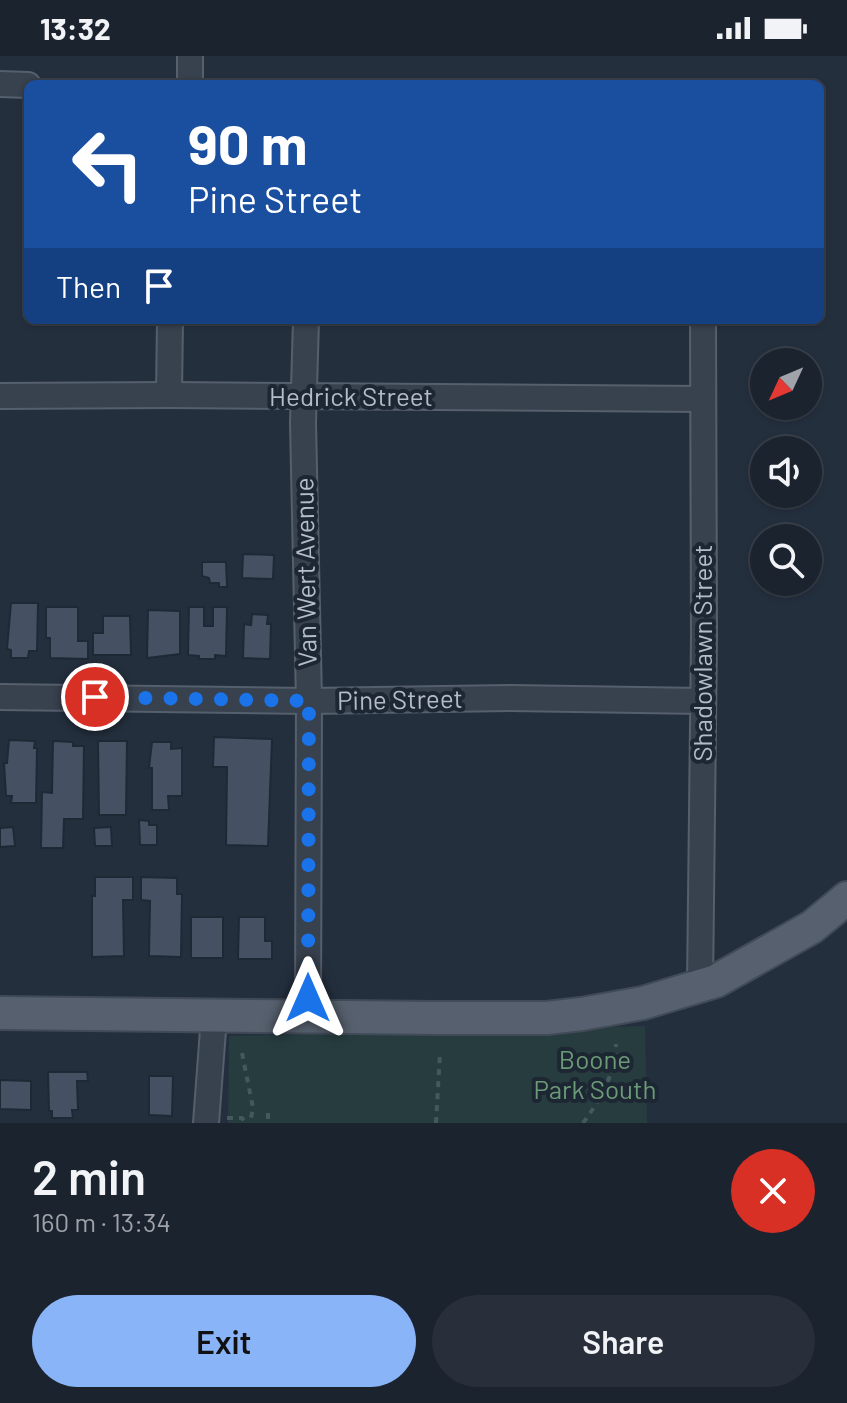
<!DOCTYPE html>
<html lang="en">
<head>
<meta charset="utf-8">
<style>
  :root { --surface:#1b232e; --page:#282f3a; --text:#f1f3f6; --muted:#a0a4aa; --line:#39404a; --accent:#8ab4f8 }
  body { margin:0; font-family:Barlow,sans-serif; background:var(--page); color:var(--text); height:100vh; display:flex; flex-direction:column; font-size:30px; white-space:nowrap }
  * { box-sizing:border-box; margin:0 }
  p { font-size:26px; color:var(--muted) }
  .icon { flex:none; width:44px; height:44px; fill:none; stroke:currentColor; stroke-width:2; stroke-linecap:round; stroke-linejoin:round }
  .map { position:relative; height:1067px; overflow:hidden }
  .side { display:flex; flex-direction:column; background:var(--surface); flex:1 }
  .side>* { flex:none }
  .guide { position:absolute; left:24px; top:24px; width:800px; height:244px; border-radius:12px; box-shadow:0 2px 6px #0004,0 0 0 2px var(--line); background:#1a4fa0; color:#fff; overflow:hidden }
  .needle { width:52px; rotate:226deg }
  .buttons { position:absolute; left:750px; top:292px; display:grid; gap:16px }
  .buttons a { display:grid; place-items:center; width:72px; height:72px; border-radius:50%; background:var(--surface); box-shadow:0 2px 6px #0004,0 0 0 2px var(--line); font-size:40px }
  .pin { position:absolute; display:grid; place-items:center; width:68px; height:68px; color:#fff; margin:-34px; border:4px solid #fff; border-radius:50%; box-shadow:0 2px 8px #0007 }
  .me { position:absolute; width:88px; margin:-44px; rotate:0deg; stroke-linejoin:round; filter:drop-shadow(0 0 6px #0008) }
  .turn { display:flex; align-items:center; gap:28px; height:168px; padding:0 32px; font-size:36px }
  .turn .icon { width:104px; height:104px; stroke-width:2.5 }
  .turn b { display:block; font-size:56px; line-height:68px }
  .then { display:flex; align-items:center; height:76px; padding:0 32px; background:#0003; gap:16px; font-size:30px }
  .round { display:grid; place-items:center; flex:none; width:84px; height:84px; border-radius:42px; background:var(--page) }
  .overview { display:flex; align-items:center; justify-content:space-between; height:136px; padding:0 32px }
  h1 { font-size:48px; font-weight:600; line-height:60px }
  .primary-button { display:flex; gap:16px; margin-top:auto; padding:16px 32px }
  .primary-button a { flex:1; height:92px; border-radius:48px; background:var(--accent); color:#111; font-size:32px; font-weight:600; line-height:92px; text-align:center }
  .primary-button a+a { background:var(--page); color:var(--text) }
  .status { display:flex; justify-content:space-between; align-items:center; height:56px; padding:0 40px; background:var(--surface); direction:ltr }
  .status svg { height:22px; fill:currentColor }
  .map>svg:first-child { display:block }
</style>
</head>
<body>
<div class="status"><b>13:32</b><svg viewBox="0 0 49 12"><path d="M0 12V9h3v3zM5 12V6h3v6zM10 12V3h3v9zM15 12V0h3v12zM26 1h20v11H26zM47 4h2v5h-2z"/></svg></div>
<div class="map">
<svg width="847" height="1067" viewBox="0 0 847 1067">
  <rect width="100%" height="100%" fill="#242f3e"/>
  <!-- green -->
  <path fill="#263c3f" d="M645 970 647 1067H228L229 980Z"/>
  <!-- building -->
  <g fill="#455162" stroke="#1f2835" stroke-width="2">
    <path d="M243 498 274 499 273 523 242 522Z"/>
    <path d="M202 506H226L227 531H219V527H210L209 522 202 520Z"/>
    <path d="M11 547H38L37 595H29L28 602H11V594L7 593Z"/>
    <path d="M46 551H78V585H88V603L50 602V582H46Z"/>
    <path d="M189 551H204V570H213V551H227L226 600 215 599V603H199V600L188 599Z"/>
    <path d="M148 554 180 555V598L147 602Z"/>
    <path d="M252 558 268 559 267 568H271L270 603 243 602 244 568 251 569Z"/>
    <path d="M103 560H130L131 599H93V577H103Z"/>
    <path d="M214 681 272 683 268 790 226 789 227 711H213Z"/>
    <path d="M9 684 35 685 34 692H37L36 747H11L12 740H6L4 707H7Z"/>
    <path d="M53 685 73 686V690H84L83 763H64L63 792H41L42 736 52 737Z"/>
    <path d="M98 685H127L126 759H99Z"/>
    <path d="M152 686H171V693L182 692V740H168L169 754H152V712H149Z"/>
    <path d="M139 764 149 765V769H157V789H140Z"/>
    <path d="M13 771 15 790 0 791V772Z"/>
    <path d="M111 771 112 790H95L94 772Z"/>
    <path d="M95 821H133V844H123L124 900 92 901V840H95Z"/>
    <path d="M141 821 177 822V838H182L181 901 149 900 150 845 141 844Z"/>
    <rect x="191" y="861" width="32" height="41"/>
    <path d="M239 861H265V885H272V903H238Z"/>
    <path d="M48 1016H87L88 1025H77L78 1054H72L73 1062H52V1055H49Z"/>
    <path d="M149 1020H173L172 1060 149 1059Z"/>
    <path d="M0 1024 31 1025V1054L0 1053Z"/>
  </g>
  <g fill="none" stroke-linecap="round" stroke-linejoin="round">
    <defs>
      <g id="minor">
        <path d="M0 28 28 29"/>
        <path d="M190 28V0"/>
        <path d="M306 264 303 367 309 645 308 960"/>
        <path d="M169 339 170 264"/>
        <path d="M0 340 169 339 703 343"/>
        <path d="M0 641 309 645 511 642 703 645"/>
        <path d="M700 931 704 581 703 264"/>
        <path d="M206 1067 214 961"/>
      </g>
      <path id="major" d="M0 957 435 962H547L582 958 643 947 716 925 812 871 847 842"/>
    </defs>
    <!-- minor casing -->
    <use href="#minor" stroke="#565f6c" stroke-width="28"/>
    <!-- major casing -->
    <use href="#major" stroke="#414a57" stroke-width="36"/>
    <!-- path -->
    <g stroke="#44595c" stroke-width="4" stroke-dasharray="6 6" stroke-linecap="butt">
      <path d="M242 997 253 1052 250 1067"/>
      <path d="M268 1057V1067"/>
      <path d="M227 1062H242L246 1067"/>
      <path d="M436 1067 440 997"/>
      <path d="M583 1067C601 1043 615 1018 616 988"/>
    </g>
    <!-- minor -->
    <use href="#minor" stroke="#38414e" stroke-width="24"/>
    <!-- major -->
    <use href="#major" stroke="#56606e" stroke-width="32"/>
  </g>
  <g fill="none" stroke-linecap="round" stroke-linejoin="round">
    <!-- route -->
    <path stroke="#1a73e8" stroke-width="14" stroke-dasharray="0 25.2" d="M95 641 309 645 308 942"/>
  </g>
  <g text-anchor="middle" stroke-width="8" stroke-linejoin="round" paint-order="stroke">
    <!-- street labels -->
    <g font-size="26" fill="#b4bcc9" stroke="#1d2633">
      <text x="351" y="350">Hedrick Street</text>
      <text transform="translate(306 516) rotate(-91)" y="9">Van Wert Avenue</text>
      <text transform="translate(703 597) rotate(-90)" y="9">Shadowlawn Street</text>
      <text transform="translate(400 644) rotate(-1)" y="9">Pine Street</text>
    </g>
    <!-- park labels -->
    <g font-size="26" fill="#6b9a76" stroke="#1d2633">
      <text x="595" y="1013">Boone<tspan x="595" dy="30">Park South</tspan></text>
    </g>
  </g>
</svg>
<div class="buttons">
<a><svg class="needle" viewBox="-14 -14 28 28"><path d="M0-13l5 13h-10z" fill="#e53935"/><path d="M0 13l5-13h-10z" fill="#a0a4aa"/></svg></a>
<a><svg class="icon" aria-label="sound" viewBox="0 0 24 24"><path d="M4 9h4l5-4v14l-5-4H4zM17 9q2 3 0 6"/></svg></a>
<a><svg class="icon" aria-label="search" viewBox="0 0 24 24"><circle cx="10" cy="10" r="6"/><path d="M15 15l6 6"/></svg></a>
</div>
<div class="pin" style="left:95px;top:641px;background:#d93025"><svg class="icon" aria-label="arrive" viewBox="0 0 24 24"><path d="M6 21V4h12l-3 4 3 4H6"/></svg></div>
<svg class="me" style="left:308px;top:942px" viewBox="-20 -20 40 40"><path d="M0-17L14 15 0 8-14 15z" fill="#1a73e8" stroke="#fff" stroke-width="4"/></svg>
<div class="guide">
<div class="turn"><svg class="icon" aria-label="left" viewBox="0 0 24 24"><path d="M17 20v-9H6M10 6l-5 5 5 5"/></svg><div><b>90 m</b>Pine Street</div></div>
<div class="then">Then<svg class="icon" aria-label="arrive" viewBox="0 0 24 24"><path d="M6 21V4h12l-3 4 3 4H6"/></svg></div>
</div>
</div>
<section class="side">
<div class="overview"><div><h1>2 min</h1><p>160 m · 13:34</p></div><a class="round" style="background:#d93025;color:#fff"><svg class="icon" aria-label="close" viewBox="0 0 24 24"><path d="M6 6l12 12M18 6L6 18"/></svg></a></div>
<div class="primary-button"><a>Exit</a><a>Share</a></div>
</section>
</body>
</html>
